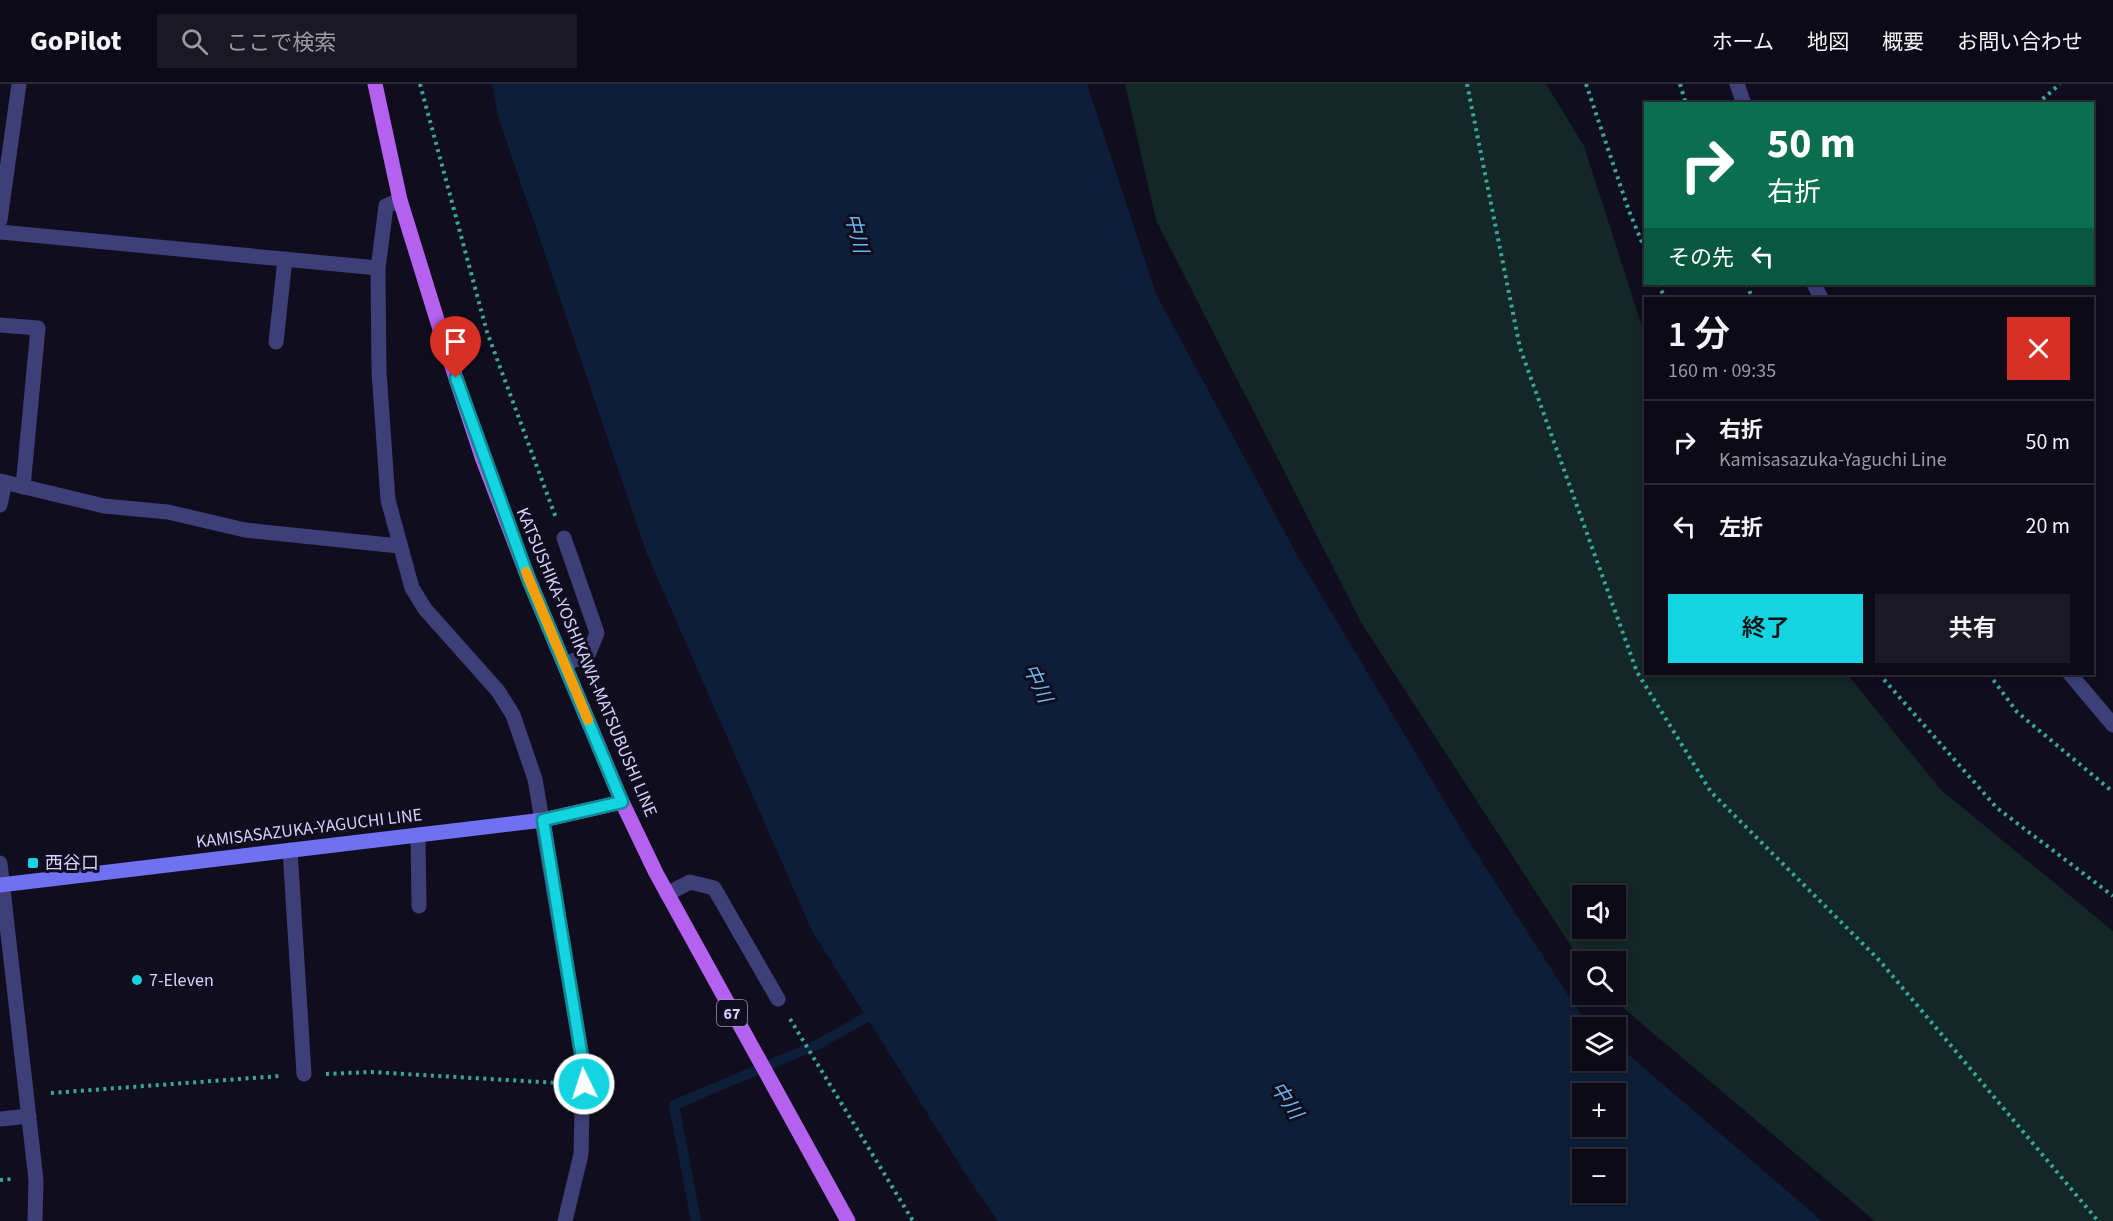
<!DOCTYPE html>
<html lang="ja">
<head>
<meta charset="utf-8">
<style>
  :root { --surface:#0c0a16; --page:#1a1823; --text:#f1f3f6; --muted:#9a9aa1; --line:#2c2b35; --accent:#15d4e1 }
  body { margin:0; font-family:"Source Sans 3","Noto Sans JP",sans-serif; background:var(--page); color:var(--text); height:100vh; display:flex; flex-direction:column; font-size:22px; white-space:nowrap }
  * { box-sizing:border-box; margin:0 }
  p { font-size:20px; color:var(--muted) }
  .icon { flex:none; width:33px; height:33px; fill:none; stroke:currentColor; stroke-width:2; stroke-linecap:round; stroke-linejoin:round }
  .map { position:relative; flex:1; overflow:hidden }
  .details { position:absolute; left:1644px; top:213px; width:450px; height:378px; display:flex; flex-direction:column; background:var(--surface); border-radius:0px; box-shadow:0 3px 9px #0003,0 0 0 2px var(--line) }
  .details>* { flex:none }
  .banner { position:absolute; left:1644px; top:18px; width:450px; height:183px; border-radius:0px; box-shadow:0 3px 9px #0003,0 0 0 2px var(--line); background:#0b6e4f; color:#fff; overflow:hidden }
  .fabs { position:absolute; left:1572px; top:801px; display:grid; gap:12px }
  .fabs a { display:grid; place-items:center; width:54px; height:54px; border-radius:0px; background:var(--surface); box-shadow:0 3px 9px #0003,0 0 0 2px var(--line); font-size:30px }
  .pin { position:absolute; display:grid; place-items:center; width:51px; height:51px; color:#fff; margin:-62px -26px; border-radius:50% 50% 50% 0; rotate:-45deg; box-shadow:0 0 6px #0007 }
  .pin .icon { rotate:45deg }
  .me { position:absolute; width:66px; margin:-33px; rotate:356deg; stroke-linejoin:round; filter:drop-shadow(0 0 4px #0008) }
  .turn { display:flex; align-items:center; gap:21px; height:126px; padding:0 24px; font-size:27px }
  .turn .icon { width:78px; height:78px; stroke-width:2.5 }
  .turn b { display:block; font-size:42px; line-height:51px }
  .then { display:flex; align-items:center; height:57px; padding:0 24px; background:#0003; gap:12px; font-size:22px }
  .round { display:grid; place-items:center; flex:none; width:63px; height:63px; border-radius:0px; background:var(--page) }
  .headline { display:flex; align-items:center; justify-content:space-between; height:102px; padding:0 24px }
  h1 { font-size:36px; font-weight:600; line-height:45px }
  .primary-button { display:flex; gap:12px; margin-top:auto; padding:12px 24px }
  .primary-button a { flex:1; height:69px; border-radius:0px; background:var(--accent); color:#111; font-size:24px; font-weight:600; line-height:69px; text-align:center }
  .primary-button a+a { background:var(--page); color:var(--text) }
  ul { padding:0; list-style:none }
  li { display:flex; align-items:center; gap:18px; height:84px; padding:0 24px; border-top:2px solid var(--line) }
  li div { flex:1 }
  li b { display:block; font-size:22px }
  li em { font-style:normal }
  header { display:flex; align-items:center; gap:36px; box-sizing:border-box; height:84px; padding:0 30px; background:var(--surface); border-bottom:2px solid var(--line) }
  header strong { font-size:28px }
  nav { display:flex; gap:33px; margin-inline-start:auto; font-size:21px }
  .search { width:420px; height:54px; background:var(--page); display:flex; align-items:center; gap:15px; box-sizing:border-box; padding:0 21px; border-radius:0px; color:var(--muted); font-size:22px }
  .map>svg:first-child { display:block }
</style>
</head>
<body>
<header>
<strong>GoPilot</strong>
<div class="search"><svg class="icon" aria-label="search" viewBox="0 0 24 24"><circle cx="10" cy="10" r="6"/><path d="M15 15l6 6"/></svg>ここで検索</div>
<nav><a>ホーム</a><a>地図</a><a>概要</a><a>お問い合わせ</a></nav>
</header>
<div class="map">
<svg width="2113" height="1137" viewBox="0 0 2113 1137">
  <rect width="100%" height="100%" fill="#100e1e"/>
  <!-- green -->
  <path fill="#122726" fill-rule="evenodd" d="M1125 0H1546L1584 62 1645 252 1646 590H1847L1941 706 2113 847V1137H1875L1608 911 1616 910V878L1582 879 1362 540 1156 136ZM1582 812H1616V844H1582Z"/>
  <!-- water -->
  <path fill="#0d1e38" fill-rule="evenodd" d="M492 0H1087L1156 210 1297 471 1466 753 1581 931 1596 943 1582 944V976H1616V960L1822 1137H998L970 1097 812 847 647 470 498 32ZM1582 1010H1616V1042H1582ZM1582 1076H1616V1108H1582Z"/>
  <g fill="none" stroke-linecap="round" stroke-linejoin="round">
    <!-- stream -->
    <path stroke="#0d1e38" stroke-width="10" d="M696 1137 674 1021 819 960 879 926"/>
    <!-- path -->
    <g stroke="#39a69b" stroke-width="4" stroke-dasharray="3 4.5" stroke-linecap="butt">
      <path d="M420 0 487 248 556 434"/>
      <path d="M1467 0 1520 264 1637 588 1711 708 1880 877 2098 1137"/>
      <path d="M1586 0 1629 127 1646 168"/>
      <path d="M1680 0 1686 20"/>
      <path d="M2037 20 2060 0"/>
      <path d="M1658 200 1665 214"/>
      <path d="M1747 200 1752 214"/>
      <path d="M1879 590 1997 724 2113 812"/>
      <path d="M1989 590 2017 628 2113 708"/>
      <path d="M790 935 913 1137"/>
      <path d="M326 990 371 988 558 999"/>
      <path d="M51 1009 280 992"/>
      <path d="M0 1096 12 1095"/>
    </g>
    <!-- lane -->
    <g stroke="#3e3e79" stroke-width="15">
      <path d="M0 136 19 0"/>
      <path d="M0 241 38 244 23 403"/>
      <path d="M276 258 285 175"/>
      <path d="M564 454 597 549 588 571 565 580"/>
      <path d="M418 751 419 822"/>
      <path d="M290 766 304 990"/>
      <path d="M667 810 690 798 714 804 778 915"/>
      <path d="M0 1035 29 1032"/>
    </g>
    <!-- street -->
    <g stroke="#3e3e79" stroke-width="15">
      <path d="M1737 0 1744 20"/>
      <path d="M400 116 386 122 378 184 379 288 388 416 412 504 425 525 498 607 513 631 535 695 583 980 581 1070 565 1137"/>
      <path d="M0 148 378 184"/>
      <path d="M1814 200 1821 214"/>
      <path d="M0 397 104 422 168 428 245 446 399 462"/>
      <path d="M0 421 5 398"/>
      <path d="M2070 590 2113 641"/>
      <path d="M0 779 36 1096 35 1137"/>
    </g>
    <!-- secondary -->
    <path stroke="#7071f1" stroke-width="15" d="M0 801 543 736 622 718"/>
    <!-- primary -->
    <path stroke="#b561f0" stroke-width="15" d="M375 0 400 116 443 255 482 373 529 496 622 718 656 789 848 1137"/>
  </g>
  <g fill="none" stroke-linecap="round" stroke-linejoin="round">
    <defs>
      <path id="route" d="M456 294 529 496 622 718 543 736 583 980 584 1000"/>
    </defs>
    <!-- route casing -->
    <use href="#route" stroke="#0e8a92" stroke-width="15"/>
    <!-- route -->
    <use href="#route" stroke="#15d4e1" stroke-width="10"/>
    <!-- slow -->
    <path stroke="#f59e0b" stroke-width="10" d="M526 488 588 636"/>
  </g>
  <!-- markers -->
  <g fill="#15d4e1" stroke="#100e1e" stroke-width="2">
    <rect x="27" y="773" width="12" height="12" rx="3"/>
    <circle cx="137" cy="896" r="6"/>
  </g>
  <g text-anchor="middle" stroke-width="6" stroke-linejoin="round" paint-order="stroke">
    <!-- shield labels -->
    <rect fill="#100e1e" stroke="#9896b9" stroke-width="1.5" x="717" y="916" width="30" height="26" rx="4.5"/>
    <g font-size="16" font-weight="bold" fill="#d3d0fb">
      <text x="732" y="935">67</text>
    </g>
    <!-- street labels -->
    <g font-size="18" fill="#d3d0fb" stroke="#100e1e">
      <text transform="translate(587 578) rotate(67)" y="6">KATSUSHIKA-YOSHIKAWA-MATSUBUSHI LINE</text>
      <text transform="translate(309 744) rotate(-7)" y="6">KAMISASAZUKA-YAGUCHI LINE</text>
    </g>
    <!-- poi labels -->
    <g font-size="18" fill="#d3d0fb" stroke="#100e1e" text-anchor="start">
      <text x="45" y="785">西谷口</text>
      <text x="149" y="902">7-Eleven</text>
    </g>
    <!-- water labels -->
    <g font-size="20" font-style="italic" fill="#68b6f1" stroke="#100e1e">
      <text transform="translate(857 149) rotate(76)" y="7">中川</text>
      <text transform="translate(1038 599) rotate(65)" y="7">中川</text>
      <text transform="translate(1287 1016) rotate(56)" y="7">中川</text>
    </g>
  </g>
</svg>
<div class="fabs">
<a><svg class="icon" aria-label="sound" viewBox="0 0 24 24"><path d="M4 9h4l5-4v14l-5-4H4zM17 9q2 3 0 6"/></svg></a>
<a><svg class="icon" aria-label="search" viewBox="0 0 24 24"><circle cx="10" cy="10" r="6"/><path d="M15 15l6 6"/></svg></a>
<a><svg class="icon" aria-label="layers" viewBox="0 0 24 24"><path d="M12 4l9 5-9 5-9-5zM3 14l9 5 9-5"/></svg></a>
<a>+</a>
<a>−</a>
</div>
<div class="pin" style="left:456px;top:294px;background:#d93025"><svg class="icon" aria-label="arrive" viewBox="0 0 24 24"><path d="M6 21V4h12l-3 4 3 4H6"/></svg></div>
<svg class="me" style="left:584px;top:1000px" viewBox="-20 -20 40 40"><circle r="17" fill="#15d4e1" stroke="#fff" stroke-width="3"/><path d="M0-11L8 9 0 5-8 9z" fill="#fff"/></svg>
<div class="banner">
<div class="turn"><svg class="icon" aria-label="right" viewBox="0 0 24 24"><path d="M7 20v-9h11M14 6l5 5-5 5"/></svg><div><b>50 m</b>右折</div></div>
<div class="then">その先<svg class="icon" aria-label="left" viewBox="0 0 24 24"><path d="M17 20v-9H6M10 6l-5 5 5 5"/></svg></div>
</div>
<section class="details">
<div class="headline"><div><h1>1 分</h1><p>160 m · 09:35</p></div><a class="round" style="background:#d93025;color:#fff"><svg class="icon" aria-label="close" viewBox="0 0 24 24"><path d="M6 6l12 12M18 6L6 18"/></svg></a></div>
<ul>
<li><svg class="icon" aria-label="right" viewBox="0 0 24 24"><path d="M7 20v-9h11M14 6l5 5-5 5"/></svg><div><b>右折</b><p>Kamisasazuka-Yaguchi Line</p></div><em>50 m</em></li>
<li><svg class="icon" aria-label="left" viewBox="0 0 24 24"><path d="M17 20v-9H6M10 6l-5 5 5 5"/></svg><div><b>左折</b></div><em>20 m</em></li>
</ul>
<div class="primary-button"><a>終了</a><a>共有</a></div>
</section>
</div>
</body>
</html>
